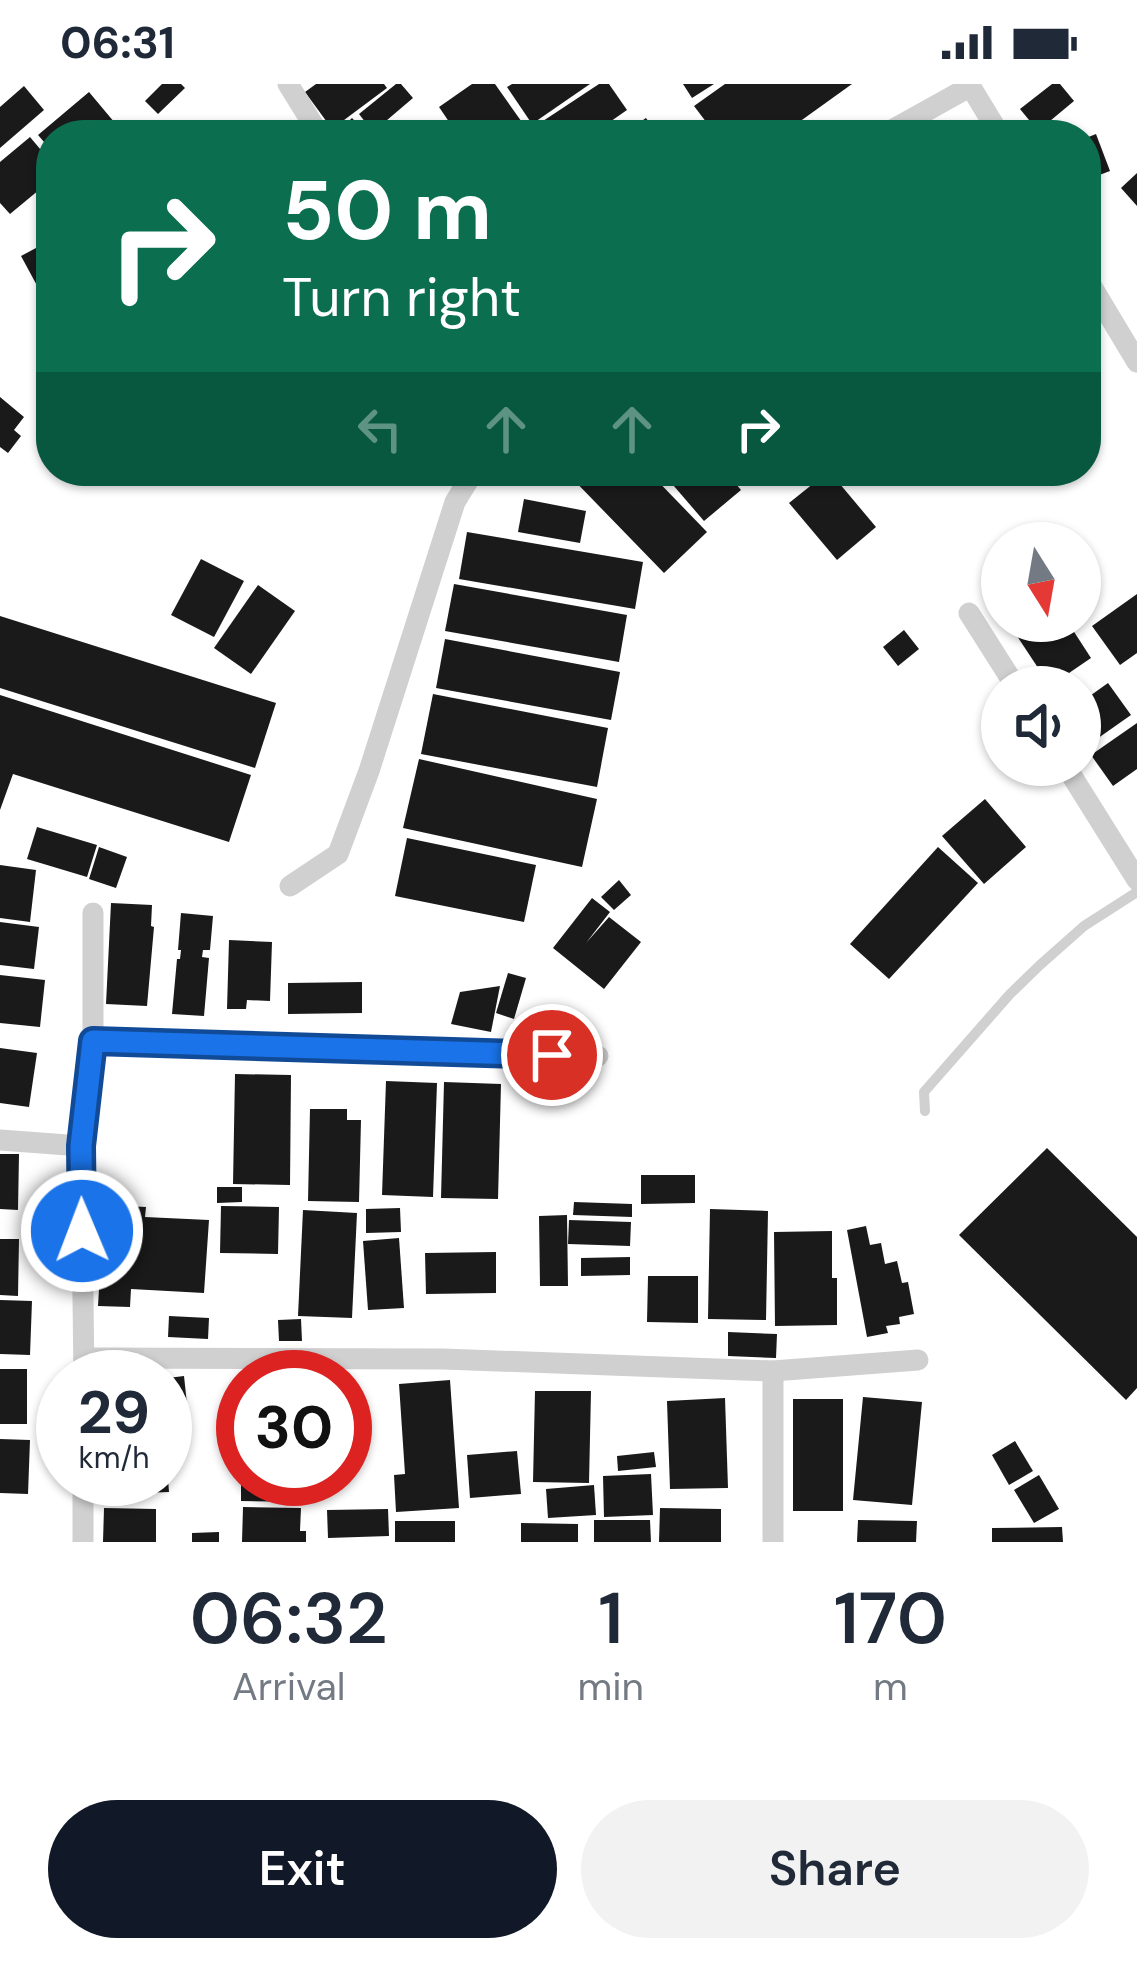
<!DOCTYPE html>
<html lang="en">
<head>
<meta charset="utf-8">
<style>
  :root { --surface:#fff; --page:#f2f2f3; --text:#1f2937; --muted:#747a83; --accent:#111827 }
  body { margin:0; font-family:"DM Sans",sans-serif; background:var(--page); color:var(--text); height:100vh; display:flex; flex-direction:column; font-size:45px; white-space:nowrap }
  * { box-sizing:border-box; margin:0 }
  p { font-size:39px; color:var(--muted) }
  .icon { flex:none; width:66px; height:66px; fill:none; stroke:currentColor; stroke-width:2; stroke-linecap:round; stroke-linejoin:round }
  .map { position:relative; height:1458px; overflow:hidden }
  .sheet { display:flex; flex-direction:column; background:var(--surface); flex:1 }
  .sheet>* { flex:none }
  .guide { position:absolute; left:36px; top:36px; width:1065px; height:366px; border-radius:48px; box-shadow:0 3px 9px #0004; background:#0b6e4f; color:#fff; overflow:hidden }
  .needle { width:78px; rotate:169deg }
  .controls { position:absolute; left:981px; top:438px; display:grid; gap:24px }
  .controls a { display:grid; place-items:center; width:120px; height:120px; border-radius:50%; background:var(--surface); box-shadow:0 3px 9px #0004; font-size:60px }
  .speed { position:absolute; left:36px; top:1266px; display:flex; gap:24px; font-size:60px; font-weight:700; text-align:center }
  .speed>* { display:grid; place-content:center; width:156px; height:156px; border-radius:50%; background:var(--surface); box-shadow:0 3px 9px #0004; line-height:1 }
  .speed small { font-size:30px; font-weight:400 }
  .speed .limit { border:18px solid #d22; background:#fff; color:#111 }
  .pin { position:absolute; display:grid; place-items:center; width:102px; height:102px; color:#fff; margin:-51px; border:6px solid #fff; border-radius:50%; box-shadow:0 3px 12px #0007 }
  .me { position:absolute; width:132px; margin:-66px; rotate:359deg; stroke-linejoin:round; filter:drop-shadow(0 0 9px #0008) }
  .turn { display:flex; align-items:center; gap:42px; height:252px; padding:0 48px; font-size:54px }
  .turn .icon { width:156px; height:156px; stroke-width:2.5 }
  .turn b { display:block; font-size:84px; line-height:102px }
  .lanes { display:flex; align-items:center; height:114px; padding:0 48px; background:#0003; justify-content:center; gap:60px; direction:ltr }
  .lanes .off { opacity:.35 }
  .eta { display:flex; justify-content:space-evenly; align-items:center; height:204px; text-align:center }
  .eta b { font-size:72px; font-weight:600; line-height:84px }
  .primary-button { display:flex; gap:24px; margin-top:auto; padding:24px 48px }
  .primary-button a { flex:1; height:138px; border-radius:72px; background:var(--accent); color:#fff; font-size:48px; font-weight:600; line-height:138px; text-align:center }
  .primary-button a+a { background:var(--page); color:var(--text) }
  .status { display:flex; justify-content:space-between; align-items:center; height:84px; padding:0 60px; background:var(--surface); direction:ltr }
  .status svg { height:33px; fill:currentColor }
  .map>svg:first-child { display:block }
</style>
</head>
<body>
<div class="status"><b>06:31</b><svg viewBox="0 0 49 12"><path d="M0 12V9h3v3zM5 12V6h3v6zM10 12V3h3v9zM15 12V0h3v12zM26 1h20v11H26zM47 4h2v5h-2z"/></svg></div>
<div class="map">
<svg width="1137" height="1458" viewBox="0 0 1137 1458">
  <rect width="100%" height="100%" fill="#fff"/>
  <!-- building -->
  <g fill="#1a1a1a">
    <path d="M162 0H181L185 4 158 30 145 17Z"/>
    <path d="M316 0H384L387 4 332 45 305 8Z"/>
    <path d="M396 0H401L413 14 373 48 359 30Z"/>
    <path d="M472 0H495L531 51H458L439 23Z"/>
    <path d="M512 0H590L532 40 507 3Z"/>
    <path d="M599 0H609L627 26 591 51H540L534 43Z"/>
    <path d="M683 0H714L692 14Z"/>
    <path d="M725 0H852L781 51H716L694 22Z"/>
    <path d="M1052 0H1060L1074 17 1038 47 1020 25Z"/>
    <path d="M24 2 44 26 0 64V23Z"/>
    <path d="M89 8 125 51H51V66L38 51Z"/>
    <path d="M352 34 368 51H334Z"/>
    <path d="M646 34 658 51H621Z"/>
    <path d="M1096 50 1110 87 1086 96V54Z"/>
    <path d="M30 53 51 78V96L10 130 0 119V78Z"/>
    <path d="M1137 89V122L1121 104Z"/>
    <path d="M51 156V218L47 220 21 172Z"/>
    <path d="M0 313 24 333 14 346 21 352 8 369 0 363Z"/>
    <path d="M565 387H648L707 448 664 489Z"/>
    <path d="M661 387H725L741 406 704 437Z"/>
    <path d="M829 387 876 443 837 476 789 419Z"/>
    <path d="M524 415 586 427 580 459 518 448Z"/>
    <path d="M467 448 643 478 635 525 459 495Z"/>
    <path d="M201 475 244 497 214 553 171 531Z"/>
    <path d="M454 500 627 531 619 578 445 547Z"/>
    <path d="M258 501 295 527 251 590 214 564Z"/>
    <path d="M1137 510V569L1120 581 1092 542Z"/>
    <path d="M0 532 276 619 255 684 0 604Z"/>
    <path d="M1007 537H1067L1091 574 1050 602Z"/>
    <path d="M904 546 919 565 898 582 883 563Z"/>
    <path d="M445 555 620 588 611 636 436 604Z"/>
    <path d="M1108 599 1131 631 1084 664 1080 658V619Z"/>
    <path d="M433 610 608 644 597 703 421 670Z"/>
    <path d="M0 611 251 691 229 758 13 690 0 726Z"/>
    <path d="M1137 639V685L1113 702 1091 671Z"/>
    <path d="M419 675 597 715 582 783 403 744Z"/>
    <path d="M985 715 1026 763 984 800 942 752Z"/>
    <path d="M37 743 97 761 87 793 27 775Z"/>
    <path d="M407 754 536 781 524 838 395 812Z"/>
    <path d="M99 763 127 773 116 804 89 795Z"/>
    <path d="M938 763 978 799 889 895 850 860Z"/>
    <path d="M0 781 36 786 30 838 0 834Z"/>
    <path d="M619 796 631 811 614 826 601 813Z"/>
    <path d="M592 814 610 828 586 859 609 833 641 858 604 905 553 864Z"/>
    <path d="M111 819 152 821 151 842 154 843 147 922 106 920Z"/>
    <path d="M181 829 213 832 210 866H203L202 873 209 874 204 932 172 930 177 875H180L181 866H178Z"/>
    <path d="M0 838 39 843 34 885 0 881Z"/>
    <path d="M229 856 272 858 270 917 247 916 246 925H227Z"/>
    <path d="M508 889 526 894 514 935 496 929Z"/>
    <path d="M0 891 45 896 40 943 0 939Z"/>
    <path d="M362 898V929L288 930V899Z"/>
    <path d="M500 902 491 948 451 940 460 908Z"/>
    <path d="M0 964 37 969 29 1023 0 1019Z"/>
    <path d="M235 990 291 991 290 1101 233 1100Z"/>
    <path d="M386 997 437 999 433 1113 382 1111Z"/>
    <path d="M444 998 501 1000 498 1115 441 1114Z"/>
    <path d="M310 1025H347V1036H361L359 1118 308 1117Z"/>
    <path d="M1047 1064 1137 1153V1304L1126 1316 959 1151Z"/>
    <path d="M0 1070H19L18 1126 0 1125Z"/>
    <path d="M641 1091H695V1119L641 1120Z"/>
    <path d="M217 1103H242V1118L217 1119Z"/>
    <path d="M574 1118 632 1120V1133L573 1131Z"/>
    <path d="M104 1121 146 1123 145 1133 209 1136 204 1209 131 1205 130 1223 98 1222Z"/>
    <path d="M221 1122 279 1123 278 1170 220 1169Z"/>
    <path d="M400 1124 401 1148 366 1149V1125Z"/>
    <path d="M710 1125 768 1127 766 1236 708 1235Z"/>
    <path d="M303 1126 357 1129 352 1234 298 1232Z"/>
    <path d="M567 1131 568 1202H540L539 1132Z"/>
    <path d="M569 1136 631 1138 630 1162 568 1160Z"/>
    <path d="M866 1142 870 1161 881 1159 885 1180 897 1177 902 1199 908 1198 914 1230 899 1233 900 1240 886 1242 888 1249 867 1253 847 1146Z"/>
    <path d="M832 1147V1194H837V1241L775 1242 774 1148Z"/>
    <path d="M399 1154 404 1224 368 1226 363 1157Z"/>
    <path d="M0 1155H19L18 1212 0 1211Z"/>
    <path d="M496 1168V1209L426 1210 425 1169Z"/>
    <path d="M630 1173V1191L581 1192V1174Z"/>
    <path d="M648 1192H698V1239L647 1238Z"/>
    <path d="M0 1216 32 1217 30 1271 0 1270Z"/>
    <path d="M169 1232 209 1234 208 1255 168 1253Z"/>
    <path d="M301 1235 302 1257H279L278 1236Z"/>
    <path d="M728 1248 777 1250 776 1274 728 1272Z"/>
    <rect x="0" y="1285" width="27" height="55"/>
    <path d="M184 1292 187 1320 170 1321 168 1294Z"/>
    <path d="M450 1296 459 1424 396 1428 394 1391 405 1390 399 1300Z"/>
    <path d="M535 1307H591L589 1399 533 1398Z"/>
    <path d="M863 1313 922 1318 912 1421 853 1416Z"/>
    <path d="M725 1314 728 1404 670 1405 667 1317Z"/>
    <rect x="793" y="1315" width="50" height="112"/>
    <path d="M0 1355 30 1356 28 1410 0 1409Z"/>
    <path d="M1015 1357 1033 1387 1009 1401 992 1371Z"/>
    <path d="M517 1367 521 1410 470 1414 467 1371Z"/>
    <path d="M654 1368 656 1383 618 1387 617 1372Z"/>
    <path d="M651 1390 653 1431 604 1433 603 1392Z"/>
    <path d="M1039 1391 1059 1425 1034 1439 1014 1406Z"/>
    <path d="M117 1395H168L169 1408 118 1410Z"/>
    <path d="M241 1395H302L301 1418 241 1417Z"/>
    <path d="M594 1401 596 1431 548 1434 546 1405Z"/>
    <path d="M243 1423 301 1424 300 1447H306V1458H242Z"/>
    <path d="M104 1424 156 1425V1458H103Z"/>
    <path d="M660 1424 721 1425V1458H659Z"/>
    <path d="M388 1425 389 1452 328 1454 327 1426Z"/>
    <path d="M594 1436H650L651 1458H594Z"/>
    <path d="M858 1436 917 1437 916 1458H857Z"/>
    <rect x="395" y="1437" width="60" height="21"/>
    <path d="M521 1439 578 1440V1458H521Z"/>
    <path d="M1062 1443 1063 1458H992V1444Z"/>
    <path d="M219 1448V1458H192V1449Z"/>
  </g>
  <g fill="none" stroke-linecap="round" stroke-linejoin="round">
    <!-- lane -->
    <path stroke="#d0d0d0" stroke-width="10" d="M925 1027 924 1008 1010 910 1040 881 1084 842 1137 808"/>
    <!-- street -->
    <g stroke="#d0d0d0" stroke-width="21">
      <path d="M288 0 314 42"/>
      <path d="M969 0 1000 51"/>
      <path d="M883 51 971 2"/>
      <path d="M1086 193 1137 278"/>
      <path d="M969 529 1016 603"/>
      <path d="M1065 681 1137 796"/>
      <path d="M290 802 338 770 369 687 455 418 474 387"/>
      <path d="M93 957 598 972"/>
      <path d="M0 1056 81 1062"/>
      <path d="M84 1274 443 1275 773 1287 918 1276"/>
      <path d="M773 1287V1458"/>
      <path d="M84 1293 81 1062 93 957V829"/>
      <path d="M83 1458V1395"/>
    </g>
  </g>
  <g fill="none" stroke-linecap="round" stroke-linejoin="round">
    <defs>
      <path id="route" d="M82 1147 81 1062 93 957 552 971"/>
    </defs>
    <!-- route casing -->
    <use href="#route" stroke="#114b97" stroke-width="30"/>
    <!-- route -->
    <use href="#route" stroke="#1a73e8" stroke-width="21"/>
  </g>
</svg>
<div class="controls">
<a><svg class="needle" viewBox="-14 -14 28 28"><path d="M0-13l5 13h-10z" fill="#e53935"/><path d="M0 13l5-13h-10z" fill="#747a83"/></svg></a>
<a><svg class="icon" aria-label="sound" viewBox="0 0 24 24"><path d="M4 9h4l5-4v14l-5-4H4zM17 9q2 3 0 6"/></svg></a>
</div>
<div class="speed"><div>29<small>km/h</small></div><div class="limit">30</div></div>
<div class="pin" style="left:552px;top:971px;background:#d93025"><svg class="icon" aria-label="arrive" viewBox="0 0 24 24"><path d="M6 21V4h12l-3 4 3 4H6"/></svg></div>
<svg class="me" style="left:82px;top:1147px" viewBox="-20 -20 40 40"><circle r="17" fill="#1a73e8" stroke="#fff" stroke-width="3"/><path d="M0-11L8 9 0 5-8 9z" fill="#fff"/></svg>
<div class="guide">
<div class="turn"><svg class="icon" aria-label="right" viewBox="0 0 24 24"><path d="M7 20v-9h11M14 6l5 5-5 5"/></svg><div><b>50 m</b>Turn right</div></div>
<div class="lanes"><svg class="icon off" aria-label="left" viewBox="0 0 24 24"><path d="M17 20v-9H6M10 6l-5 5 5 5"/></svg><svg class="icon off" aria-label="ahead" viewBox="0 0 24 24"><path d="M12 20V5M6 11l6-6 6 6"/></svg><svg class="icon off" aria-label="ahead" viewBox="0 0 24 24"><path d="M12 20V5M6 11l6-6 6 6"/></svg><svg class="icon" aria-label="right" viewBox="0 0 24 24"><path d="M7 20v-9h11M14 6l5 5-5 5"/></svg></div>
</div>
</div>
<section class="sheet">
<div class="eta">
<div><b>06:32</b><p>Arrival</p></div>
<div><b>1</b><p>min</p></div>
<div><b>170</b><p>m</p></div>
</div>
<div class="primary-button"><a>Exit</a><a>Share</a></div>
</section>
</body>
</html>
